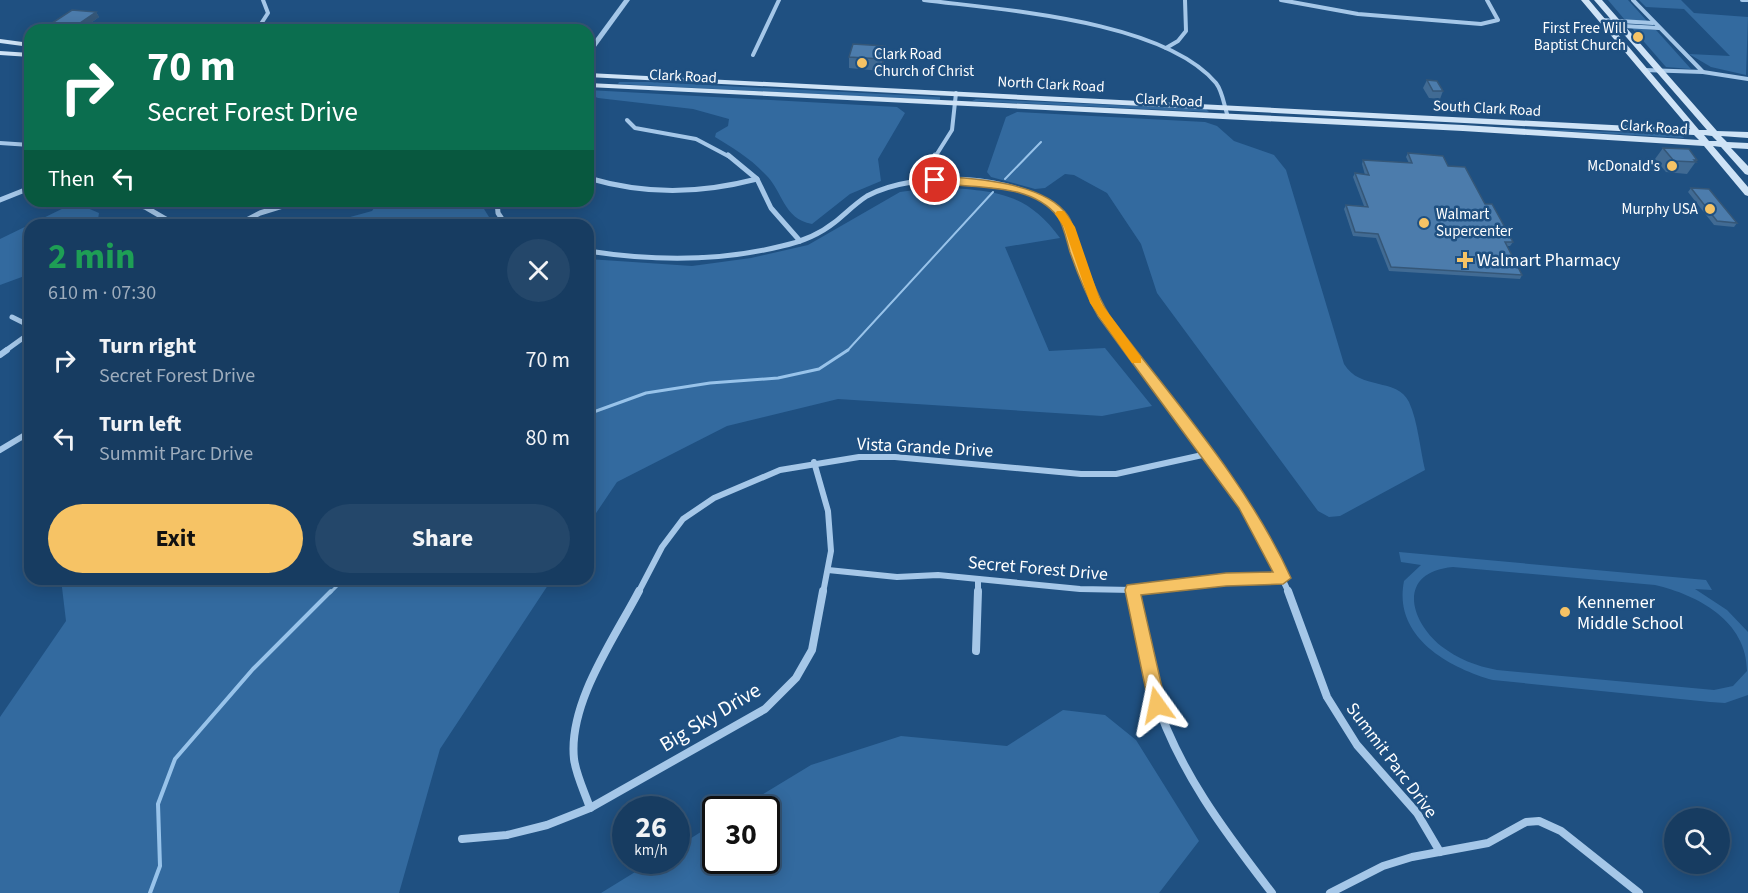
<!DOCTYPE html>
<html lang="en">
<head>
<meta charset="utf-8">
<style>
  :root { --surface:#173c61; --page:#24476a; --text:#f1f3f6; --muted:#9eadbd; --line:#365676; --accent:#f6c365 }
  body { margin:0; font-family:"Source Sans 3",sans-serif; background:var(--page); color:var(--text); height:100vh; display:flex; flex-direction:column; font-size:22px; white-space:nowrap }
  * { box-sizing:border-box; margin:0 }
  p { font-size:20px; color:var(--muted) }
  .icon { flex:none; width:33px; height:33px; fill:none; stroke:currentColor; stroke-width:2; stroke-linecap:round; stroke-linejoin:round }
  .map { position:relative; flex:1; overflow:hidden }
  .details { position:absolute; left:24px; top:219px; width:570px; height:366px; display:flex; flex-direction:column; background:var(--surface); border-radius:18px; box-shadow:0 3px 15px #0003,0 0 0 2px var(--line) }
  .details>* { flex:none }
  .top-card { position:absolute; left:24px; top:24px; width:570px; height:183px; border-radius:18px; box-shadow:0 3px 15px #0003,0 0 0 2px var(--line); background:#0b6e4f; color:#fff; overflow:hidden }
  .tools { position:absolute; left:1664px; top:808px; display:grid; gap:12px }
  .tools a { display:grid; place-items:center; width:66px; height:66px; border-radius:50%; background:var(--surface); box-shadow:0 3px 15px #0003,0 0 0 2px var(--line); font-size:30px }
  .speed { position:absolute; left:612px; top:796px; display:flex; gap:12px; font-size:30px; font-weight:700; text-align:center }
  .speed>* { display:grid; place-content:center; width:78px; height:78px; border-radius:50%; background:var(--surface); box-shadow:0 3px 15px #0003,0 0 0 2px var(--line); line-height:1 }
  .speed small { font-size:15px; font-weight:400 }
  .speed .limit { border:3px solid #111; border-radius:9px; background:#fff; color:#111 }
  .pin { position:absolute; display:grid; place-items:center; width:51px; height:51px; color:#fff; margin:-26px; border:3px solid #fff; border-radius:50%; box-shadow:0 2px 6px #0007 }
  .me { position:absolute; width:66px; margin:-33px; rotate:348deg; stroke-linejoin:round; filter:drop-shadow(0 0 4px #0008) }
  .turn { display:flex; align-items:center; gap:21px; height:126px; padding:0 24px; font-size:27px }
  .turn .icon { width:78px; height:78px; stroke-width:2.5 }
  .turn b { display:block; font-size:42px; line-height:51px }
  .then { display:flex; align-items:center; height:57px; padding:0 24px; background:#0003; gap:12px; font-size:22px }
  .round { display:grid; place-items:center; flex:none; width:63px; height:63px; border-radius:32px; background:var(--page) }
  .headline { display:flex; align-items:center; justify-content:space-between; height:102px; padding:0 24px }
  h1 { font-size:36px; font-weight:700; line-height:45px; color:#1e9e55 }
  .primary-button { display:flex; gap:12px; margin-top:auto; padding:12px 24px }
  .primary-button a { flex:1; height:69px; border-radius:36px; background:var(--accent); color:#111; font-size:24px; font-weight:700; line-height:69px; text-align:center }
  .primary-button a+a { background:var(--page); color:var(--text) }
  ul { padding:0; list-style:none }
  li { display:flex; align-items:center; gap:18px; height:78px; padding:0 24px }
  li div { flex:1 }
  li b { display:block; font-size:22px }
  li em { font-style:normal }
  .map>svg:first-child { display:block }
</style>
</head>
<body>
<div class="map">
<svg width="1748" height="893" viewBox="0 0 1748 893">
  <rect width="100%" height="100%" fill="#1f5081"/>
  <!-- green -->
  <g fill="#336a9f" fill-rule="evenodd">
    <path d="M1608 0H1628L1647 21 1625 20Z"/>
    <path d="M1639 0H1681L1694 13 1748 17 1746 75 1711 67 1689 54 1730 56 1684 9 1646 7Z"/>
    <path d="M1632 28 1656 30 1691 69 1666 67Z"/>
    <path d="M619 82H649L940 97V100H934L618 84Z"/>
    <path d="M588 90 897 107 905 113 878 159 881 181 850 194 812 224C783 219 783 191 765 174 750 158 733 148 715 137L716 133 728 126 729 119 693 109 598 98 588 94Z"/>
    <path d="M976 99 1206 109 1209 112 972 101Z"/>
    <path d="M1017 112 1205 122 1217 126 1234 141 1274 155 1286 170 1344 364C1360 391 1397 377 1409 402 1418 422 1420 449 1425 470L1340 516 1329 517 1318 511 1157 293 1141 244 1107 193 1074 175 1065 174 1045 188 1035 189 991 177 987 172 1006 117Z"/>
    <path d="M1474 126 1682 135 1684 138Z"/>
    <path d="M937 187C992 191 1025 190 1060 238L1005 247 1049 351 1105 348 1152 406 1102 416 838 399 727 426 617 482 588 525V259L692 266 751 258 808 245 900 192Z"/>
    <path d="M379 201H479L494 225H321L372 211Z"/>
    <path d="M70 205 85 207 99 213 97 225H30V274L0 285V239Z"/>
    <path d="M1399 552 1706 580 1712 590 1695 589 1727 610 1748 632V695L1725 703 1710 702 1493 680C1447 667 1393 636 1404 581L1421 565 1401 562ZM1453 567 1655 585C1698 595 1747 621 1747 671L1733 686 1714 690 1497 670C1476 666 1458 659 1441 646 1408 619 1398 572 1453 567Z"/>
    <path d="M61 579H552L440 749 399 893H0V717L66 621Z"/>
    <path d="M1063 710 1105 715 1136 740 1199 841 1159 893H601L653 861H676L677 847 715 823 716 861H766V810H737L811 765 901 736 1007 746Z"/>
  </g>
  <g fill="none" stroke-linecap="round" stroke-linejoin="round">
    <!-- stream-far2 -->
    <g stroke="#98c3ea" stroke-width="2">
      <path d="M1005 179 1041 142"/>
      <path d="M847 351 993 192"/>
    </g>
    <!-- stream-far1 -->
    <g stroke="#98c3ea" stroke-width="3">
      <path d="M588 414 646 393 710 383 778 378 819 369 848 350"/>
      <path d="M330 593 344 579"/>
    </g>
    <!-- stream -->
    <path stroke="#98c3ea" stroke-width="4" d="M150 893 160 866 158 804 175 759 253 669 331 591"/>
    <!-- minor-far3 -->
    <g stroke="#a5c7e8" stroke-width="4">
      <path d="M924 0C1002 10 1163 20 1216 83 1223 92 1224 106 1228 117"/>
      <path d="M1281 0 1358 14 1481 24 1498 20 1487 0"/>
      <path d="M1633 0 1703 72"/>
      <path d="M1742 0H1748"/>
      <path d="M1602 20 1653 23"/>
      <path d="M1606 25 1659 28"/>
      <path d="M257 30 268 13 263 0"/>
      <path d="M1166 48 1178 41 1186 31 1185 0"/>
      <path d="M753 55 779 0"/>
      <path d="M1644 70 1703 72 1748 79"/>
      <path d="M627 120 635 128 696 139 730 157"/>
      <path d="M0 143 30 145"/>
      <path d="M935 157 952 130 956 93"/>
    </g>
    <!-- minor-far2 -->
    <g stroke="#a5c7e8" stroke-width="5">
      <path d="M728 155 757 179 771 208 800 241"/>
      <path d="M588 178C646 195 699 194 757 179"/>
      <path d="M935 180V155"/>
      <path d="M0 200 30 188"/>
      <path d="M121 201 145 207 176 225"/>
      <path d="M497 201 498 213 506 225"/>
      <path d="M237 225 260 213 299 201"/>
      <path d="M588 251C652 261 718 262 782 246 801 242 820 234 835 222 846 213 856 203 867 196 916 170 1017 173 1058 211 1081 232 1080 268 1092 295 1100 315 1117 333 1130 351"/>
      <path d="M12 317 30 326"/>
      <path d="M5 351 30 333"/>
    </g>
    <!-- minor-far1 -->
    <g stroke="#a5c7e8" stroke-width="6">
      <path d="M1129 350 1256 523 1289 593"/>
      <path d="M0 355 7 350"/>
      <path d="M0 450 30 432"/>
      <path d="M814 462 828 511 831 551 823 593"/>
      <path d="M828 570 897 577 938 575 1080 589 1132 590 1225 579 1283 578"/>
      <path d="M1132 590 1133 593"/>
      <path d="M638 593 662 547 683 519 714 498 780 470 859 457H895L1081 474H1116L1207 454"/>
      <path d="M978 593V579"/>
    </g>
    <!-- minor -->
    <g stroke="#a5c7e8" stroke-width="8">
      <path d="M1132 591C1140 625 1144 661 1154 694 1177 769 1225 832 1272 893"/>
      <path d="M1288 591 1327 697 1357 745 1417 813 1440 852"/>
      <path d="M976 651 978 591"/>
      <path d="M590 808C585 793 576 775 574 759 568 703 614 639 639 591"/>
      <path d="M462 839 507 835 547 825 590 808 765 709 796 678 812 650 823 591"/>
      <path d="M1330 893 1383 866 1412 857 1488 843 1526 822 1539 821 1561 831 1639 893"/>
    </g>
    <!-- tertiary -->
    <path fill="#a5c7e8" fill-rule="evenodd" d="M624 0H630L590 55 588 56V49Z"/>
    <!-- secondary -->
    <g fill="#cfe3f6" fill-rule="evenodd">
      <path d="M1581 0H1589L1699 130H1707L1594 0H1602L1717 131 1748 132V138L1721 136 1727 142 1748 143V149L1731 148 1748 166V175L1745 174 1721 147 1713 146 1748 187V196L1745 195 1704 146 1463 131 588 87V83L1463 125 1699 140 1694 135 588 77V73L1690 129ZM1704 135 1712 136 1717 141H1709Z"/>
      <path d="M0 39 30 43V47L0 43Z"/>
      <path d="M0 51 30 53V57L0 55Z"/>
    </g>
  </g>
  <!-- wall -->
  <g fill="#416b94">
    <path d="M96 12 99 17 81 30H48L46 27Z"/>
    <path d="M885 46V57L881 71 849 68V57Z"/>
    <path d="M1427 80 1443 91 1440 99 1429 98 1423 88Z"/>
    <path d="M1663 148 1697 160 1687 174 1666 172 1655 159Z"/>
    <path d="M1408 153 1448 166 1485 204 1513 242 1510 246H1507L1522 275 1520 279 1389 271 1376 238 1353 236 1344 209 1346 205 1364 206 1353 177 1355 173 1365 175 1362 164 1363 160 1409 163 1406 157Z"/>
    <path d="M1691 188 1737 223 1734 227 1714 225 1688 192Z"/>
  </g>
  <!-- shaded-wall -->
  <g fill="#355778">
    <path d="M96 12 99 17 81 30H72L71 29Z"/>
    <path d="M885 46V57L881 71 882 59Z"/>
  </g>
  <!-- building -->
  <g fill="#4c7cac" stroke="#355778" stroke-width="1.5">
    <path d="M72 10 96 12 71 29 46 27Z"/>
    <path d="M853 44 885 46 882 59 849 57Z"/>
    <path d="M1427 80 1437 81 1443 91H1433Z"/>
    <path d="M1663 148 1689 149 1697 160H1694L1696 162 1674 161Z"/>
    <path d="M1408 153 1443 156 1448 166 1465 167 1485 204H1492L1513 242H1505L1522 275 1391 267 1378 234 1355 232 1346 205 1368 207 1355 173 1369 175 1363 160 1412 163Z"/>
    <path d="M1691 188 1709 189 1737 223 1717 221Z"/>
  </g>
  <!-- route -->
  <path fill="#f6c365" stroke="#a07f42" stroke-width="1.5" d="M935 176C971 178 1046 182 1068 216 1074 225 1076 237 1080 247 1088 270 1096 293 1109 315 1172 399 1247 481 1291 578L1283 584 1226 586 1141 595 1166 705 1163 710 1157 712 1151 710 1149 705 1125 590 1127 585 1226 573 1273 572 1239 508 1098 316C1086 295 1078 275 1070 252 1067 242 1064 226 1058 217 1029 180 971 190 931 182L930 180Z"/>
  <!-- slow -->
  <path fill="#f59e0b" d="M1057 211H1064L1075 227 1101 303 1141 357V363H1132L1090 303 1064 227 1055 214Z"/>
  <!-- markers -->
  <g fill="#f6c365" stroke="#1f5081" stroke-width="2">
    <circle cx="1638" cy="37" r="6"/>
    <circle cx="862" cy="63" r="6"/>
    <circle cx="1672" cy="166" r="6"/>
    <circle cx="1710" cy="209" r="6"/>
    <circle cx="1424" cy="223" r="6"/>
    <path d="M1462 251h6v6h6v6h-6v6h-6v-6h-6v-6h6z"/>
    <circle cx="1565" cy="612" r="6"/>
  </g>
  <g text-anchor="middle" stroke-width="5" stroke-linejoin="round" paint-order="stroke">
    <!-- far-poi labels -->
    <g font-size="15" fill="#fff" stroke="#1f5081" text-anchor="end">
      <text x="1626" y="33">First Free Will<tspan x="1626" dy="17">Baptist Church</tspan></text>
      <text x="874" y="59" text-anchor="start">Clark Road<tspan x="874" dy="17">Church of Christ</tspan></text>
      <text x="1660" y="171">McDonald's</text>
      <text x="1698" y="214">Murphy USA</text>
      <text x="1436" y="219" text-anchor="start">Walmart<tspan x="1436" dy="17">Supercenter</tspan></text>
    </g>
    <!-- far-street labels -->
    <g font-size="15" fill="#fff" stroke="#1f5081">
      <text transform="translate(683 76) rotate(3)" y="5">Clark Road</text>
      <text transform="translate(1051 84) rotate(3)" y="5">North Clark Road</text>
      <text transform="translate(1169 100) rotate(3)" y="5">Clark Road</text>
      <text transform="translate(1487 108) rotate(3)" y="5">South Clark Road</text>
      <text transform="translate(1654 127) rotate(4)" y="5">Clark Road</text>
    </g>
    <!-- poi labels -->
    <g font-size="18" fill="#fff" stroke="#1f5081" text-anchor="start">
      <text x="1477" y="266">Walmart Pharmacy</text>
      <text x="1577" y="608">Kennemer<tspan x="1577" dy="21">Middle School</tspan></text>
    </g>
    <!-- street labels -->
    <g font-size="18" fill="#fff" stroke="#1f5081">
      <text transform="translate(925 447) rotate(3)" y="6">Vista Grande Drive</text>
      <text transform="translate(1038 568) rotate(5)" y="6">Secret Forest Drive</text>
      <text transform="translate(1392 760) rotate(53)" y="6">Summit Parc Drive</text>
    </g>
    <!-- near-street labels -->
    <g font-size="21" fill="#fff" stroke="#1f5081">
      <text transform="translate(710 717) rotate(-31)" y="7">Big Sky Drive</text>
    </g>
  </g>
</svg>
<div class="tools">
<a><svg class="icon" aria-label="search" viewBox="0 0 24 24"><circle cx="10" cy="10" r="6"/><path d="M15 15l6 6"/></svg></a>
</div>
<div class="speed"><div>26<small>km/h</small></div><div class="limit">30</div></div>
<div class="pin" style="left:935px;top:180px;background:#d93025"><svg class="icon" aria-label="arrive" viewBox="0 0 24 24"><path d="M6 21V4h12l-3 4 3 4H6"/></svg></div>
<svg class="me" style="left:1157px;top:705px" viewBox="-20 -20 40 40"><path d="M0-17L14 15 0 8-14 15z" fill="#f6c365" stroke="#fff" stroke-width="4"/></svg>
<div class="top-card">
<div class="turn"><svg class="icon" aria-label="right" viewBox="0 0 24 24"><path d="M7 20v-9h11M14 6l5 5-5 5"/></svg><div><b>70 m</b>Secret Forest Drive</div></div>
<div class="then">Then<svg class="icon" aria-label="left" viewBox="0 0 24 24"><path d="M17 20v-9H6M10 6l-5 5 5 5"/></svg></div>
</div>
<section class="details">
<div class="headline"><div><h1>2 min</h1><p>610 m · 07:30</p></div><a class="round"><svg class="icon" aria-label="close" viewBox="0 0 24 24"><path d="M6 6l12 12M18 6L6 18"/></svg></a></div>
<ul>
<li><svg class="icon" aria-label="right" viewBox="0 0 24 24"><path d="M7 20v-9h11M14 6l5 5-5 5"/></svg><div><b>Turn right</b><p>Secret Forest Drive</p></div><em>70 m</em></li>
<li><svg class="icon" aria-label="left" viewBox="0 0 24 24"><path d="M17 20v-9H6M10 6l-5 5 5 5"/></svg><div><b>Turn left</b><p>Summit Parc Drive</p></div><em>80 m</em></li>
</ul>
<div class="primary-button"><a>Exit</a><a>Share</a></div>
</section>
</div>
</body>
</html>
